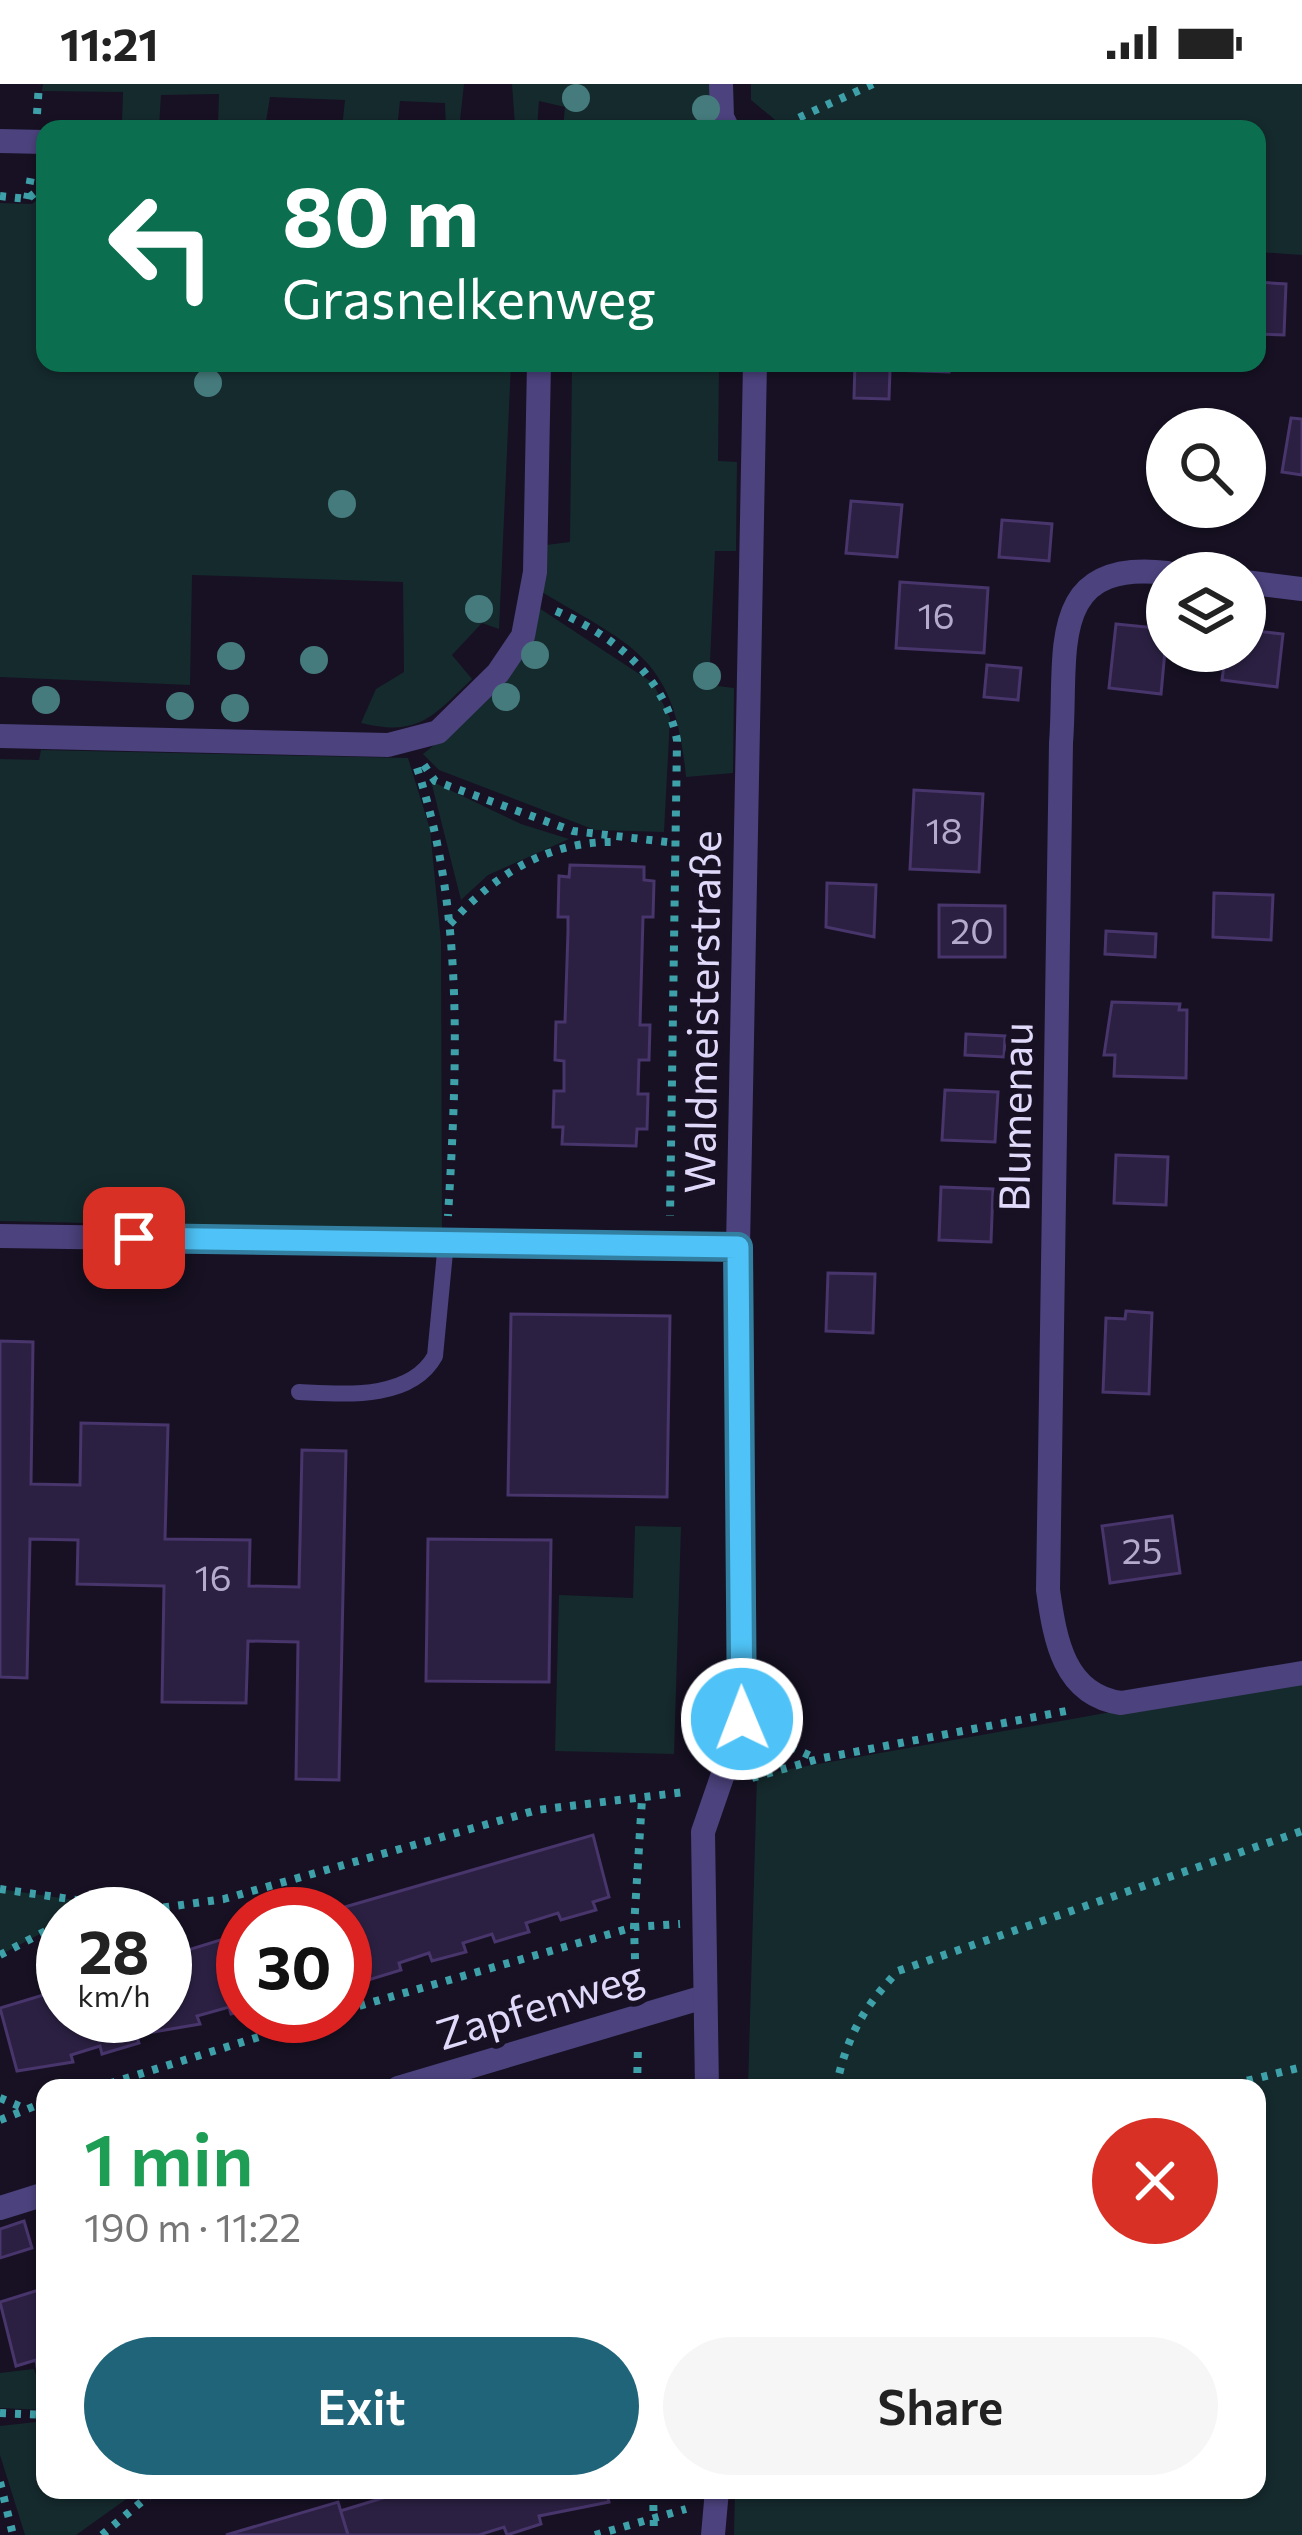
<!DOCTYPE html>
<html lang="en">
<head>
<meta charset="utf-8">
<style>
  :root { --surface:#fff; --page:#f6f6f6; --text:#222; --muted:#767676; --accent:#1f6479 }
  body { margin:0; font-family:Commissioner,sans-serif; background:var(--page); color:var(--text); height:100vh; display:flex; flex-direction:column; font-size:45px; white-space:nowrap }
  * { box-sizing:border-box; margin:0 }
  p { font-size:39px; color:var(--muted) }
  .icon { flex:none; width:66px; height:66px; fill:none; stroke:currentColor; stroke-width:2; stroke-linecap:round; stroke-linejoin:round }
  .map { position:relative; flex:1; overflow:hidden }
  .side { position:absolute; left:36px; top:1995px; width:1230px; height:420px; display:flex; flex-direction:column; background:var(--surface); border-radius:24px; box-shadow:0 3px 9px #0004 }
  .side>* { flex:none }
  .guide { position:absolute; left:36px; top:36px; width:1230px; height:252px; border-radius:24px; box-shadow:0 3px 9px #0004; background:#0b6e4f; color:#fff; overflow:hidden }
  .tools { position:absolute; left:1146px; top:324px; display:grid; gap:24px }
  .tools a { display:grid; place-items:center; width:120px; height:120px; border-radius:50%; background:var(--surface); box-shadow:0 3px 9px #0004; font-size:60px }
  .speed { position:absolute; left:36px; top:1803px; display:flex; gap:24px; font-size:60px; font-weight:700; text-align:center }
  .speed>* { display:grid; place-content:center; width:156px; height:156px; border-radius:50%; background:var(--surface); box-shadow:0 3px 9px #0004; line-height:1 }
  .speed small { font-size:30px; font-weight:400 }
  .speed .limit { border:18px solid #d22; background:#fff; color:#111 }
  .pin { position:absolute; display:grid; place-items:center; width:102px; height:102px; color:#fff; margin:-51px; border-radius:24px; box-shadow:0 6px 18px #0006 }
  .me { position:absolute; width:132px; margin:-66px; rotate:359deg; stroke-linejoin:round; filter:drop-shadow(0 0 9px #0008) }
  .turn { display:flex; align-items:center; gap:42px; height:252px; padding:0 48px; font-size:54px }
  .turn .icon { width:156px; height:156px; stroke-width:2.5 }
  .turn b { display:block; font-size:84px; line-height:102px }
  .round { display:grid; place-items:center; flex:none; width:126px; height:126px; border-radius:63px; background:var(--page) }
  .overview { display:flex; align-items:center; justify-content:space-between; height:204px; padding:0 48px }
  h1 { font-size:72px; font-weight:600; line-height:90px; color:#1e9e55 }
  .button { display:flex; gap:24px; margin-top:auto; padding:24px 48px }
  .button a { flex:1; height:138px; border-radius:72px; background:var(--accent); color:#fff; font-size:48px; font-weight:600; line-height:138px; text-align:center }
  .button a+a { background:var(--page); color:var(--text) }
  .status { display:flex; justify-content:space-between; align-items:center; height:84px; padding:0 60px; background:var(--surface); direction:ltr }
  .status svg { height:33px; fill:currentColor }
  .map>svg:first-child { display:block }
</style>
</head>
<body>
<div class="status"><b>11:21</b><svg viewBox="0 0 49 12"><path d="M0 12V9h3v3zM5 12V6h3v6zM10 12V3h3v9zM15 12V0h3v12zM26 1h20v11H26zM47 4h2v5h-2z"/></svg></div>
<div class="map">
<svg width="1302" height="2451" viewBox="0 0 1302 2451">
  <rect width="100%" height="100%" fill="#171123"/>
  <!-- green -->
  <g fill="#152a2d">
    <path d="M43 0H464L459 45H446L445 19 400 17 397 45 342 44 345 16 270 13 265 44 218 43 219 10 161 11 159 43 122 40 123 8 42 7Z"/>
    <path d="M512 0H711V45H563L565 23 539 17 537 45 515 41Z"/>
    <path d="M751 0H1302V171L1257 168V45H786L751 16Z"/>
    <path d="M45 110V279H511L499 545 482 539 452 571 472 595C432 633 419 653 361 639L376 605 404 588 403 498 192 491 190 601 0 593V119L32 120Z"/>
    <path d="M572 279H719L718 377 737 378 736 467H715L709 601 734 604 733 689 686 693C675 573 636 564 540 507L546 461 570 458Z"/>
    <path d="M539 524 653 599 670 634 664 748 595 746 439 686 423 670C476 628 519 590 539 524Z"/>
    <path d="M41 666 408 674 430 745 441 858 442 1147 0 1137V675L39 676Z"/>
    <path d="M431 697 521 740 569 755 488 791 461 816Z"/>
    <path d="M635 1442 681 1443 674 1670 555 1667 559 1511 633 1514Z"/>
    <path d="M1302 1594V2451H734L735 2406H1257V2004H748L757 1691Z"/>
    <path d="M0 1805 95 1819 76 1830H63V1838L0 1871Z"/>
    <path d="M34 2285 36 2291 45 2289V2326L0 2324V2289Z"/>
    <path d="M45 2337V2406H139L76 2451H25L0 2371V2342Z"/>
  </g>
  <!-- building -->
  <g fill="#2b2042" stroke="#47356b" stroke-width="3">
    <path d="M1257 198 1286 200 1284 251 1257 250Z"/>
    <path d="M855 279H949V288L890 286 889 315 854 314Z"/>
    <path d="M1291 334 1302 335V391L1282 388Z"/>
    <path d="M851 417 902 421 897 473 846 469Z"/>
    <path d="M1002 436 1052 440 1049 477 999 473Z"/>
    <path d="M900 498 988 504 984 569 896 564Z"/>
    <path d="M1116 540 1167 545 1161 610 1109 604Z"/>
    <path d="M1245 546 1283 550 1277 603 1222 596 1226 567H1245Z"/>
    <path d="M987 581 1021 584 1018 616 984 613Z"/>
    <path d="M914 706 983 710 979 788 910 785Z"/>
    <path d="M570 781 644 783V796L654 797 653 833H643L640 941H650L649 976H639L638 1010H648L647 1045H637L636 1062 562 1060 563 1043H553L554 1007H564V977L555 976 556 938H565L568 847V833H558L559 792 569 793Z"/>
    <path d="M827 799 876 801 874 853 826 843Z"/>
    <path d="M1214 809 1273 811 1271 856 1213 853Z"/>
    <path d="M939 821 1005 822V873H939Z"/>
    <path d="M1106 847 1156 850 1155 873 1105 870Z"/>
    <path d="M1112 918 1180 920 1179 926H1187L1186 994 1114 992 1115 971H1104Z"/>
    <path d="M966 950 1005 952 1004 973 965 971Z"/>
    <path d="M945 1006 998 1008 995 1058 942 1056Z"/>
    <path d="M1116 1071 1168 1073 1166 1121 1114 1119Z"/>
    <path d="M941 1103 993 1105 991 1158 939 1156Z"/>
    <path d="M828 1189 875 1190 873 1249 826 1247Z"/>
    <path d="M1126 1227 1152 1229 1149 1310 1103 1308 1106 1234 1125 1235Z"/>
    <path d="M511 1230 670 1232 667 1413 508 1411Z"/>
    <path d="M0 1257 33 1258 31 1400 80 1401 81 1339 168 1341 165 1455 250 1456 249 1502 299 1503 302 1366 346 1367 339 1696 296 1695 298 1558 248 1557 246 1619 162 1618 164 1502 77 1500 78 1456 30 1455 27 1594 0 1593Z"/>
    <path d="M1172 1432 1180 1489 1110 1499 1102 1442Z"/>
    <path d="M428 1455 551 1456 549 1598 426 1597Z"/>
    <path d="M593 1751 609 1813 593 1818 596 1826 561 1836 558 1829 526 1839 529 1848 518 1851 495 1858 492 1850 463 1859 466 1868 432 1877 429 1869 399 1879 401 1886 365 1897 362 1890 351 1894 345 1830 331 1827Z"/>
    <path d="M243 1849V1927L231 1930 229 1923 197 1932 200 1940 136 1951 139 1959 102 1970 100 1962 71 1971 73 1978 17 1987 0 1924 63 1905V1932H165V1873Z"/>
    <path d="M24 2137 32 2164 0 2174V2145Z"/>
    <path d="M45 2204V2281L37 2283 36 2276 16 2282 0 2218Z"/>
    <path d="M409 2406H621V2407L607 2411 609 2418 539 2432 541 2440 507 2451 504 2443 479 2451H348L340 2427Z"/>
    <path d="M338 2418 348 2451H226Z"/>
  </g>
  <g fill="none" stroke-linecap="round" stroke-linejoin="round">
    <!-- path -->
    <g stroke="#3ea1a9" stroke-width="8" stroke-dasharray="6 9" stroke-linecap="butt">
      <path d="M37 30 39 0"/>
      <path d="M790 45 796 35 873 0"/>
      <path d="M0 112 27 115 45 101"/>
      <path d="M27 115 32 87"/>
      <path d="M556 527C615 552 665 593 677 656L670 1132"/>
      <path d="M424 681 435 697 573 747 675 759"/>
      <path d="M417 684C465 829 457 982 448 1132"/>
      <path d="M450 840C495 790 549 756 618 758"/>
      <path d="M763 1650 815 1674"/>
      <path d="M752 1694 818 1675 1066 1627"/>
      <path d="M0 1805 146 1826 224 1815 537 1726 685 1708"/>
      <path d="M76 1830 95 1819"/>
      <path d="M0 1871 63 1838"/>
      <path d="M636 1905 634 1843 642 1715"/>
      <path d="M345 1926 634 1843 680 1840"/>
      <path d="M95 2004 326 1932"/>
      <path d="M637 2004 638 1962"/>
      <path d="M836 2004C846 1954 863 1924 898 1887L1302 1747"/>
      <path d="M1218 2004 1302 1983"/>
      <path d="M0 2014 24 2024"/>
      <path d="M0 2036 45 2018"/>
      <path d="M0 2329 45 2331"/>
      <path d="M0 2398 13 2451"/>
      <path d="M653 2406 654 2451"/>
      <path d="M102 2451 152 2409 166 2406"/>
      <path d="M595 2451 686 2425"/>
    </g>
    <!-- lane -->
    <path stroke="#4c427d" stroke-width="16" d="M299 1308C342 1310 410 1317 435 1272L446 1158"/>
    <!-- street -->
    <g stroke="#4c427d" stroke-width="24">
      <path d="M721 0 722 33 728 45"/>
      <path d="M0 57 45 58"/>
      <path d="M1167 489C1044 474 1068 571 1061 659L1048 1506C1055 1556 1064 1611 1121 1619L1302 1589"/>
      <path d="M1245 498 1302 505"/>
      <path d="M0 652 388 661 438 648 498 589 523 552 535 488 539 279"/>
      <path d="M0 1152 738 1163"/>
      <path d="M398 2004 704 1913"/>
      <path d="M707 2004 703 1748 742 1635 738 1163 755 279"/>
      <path d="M0 2124 45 2110"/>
      <path d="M713 2451 717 2406"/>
    </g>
  </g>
  <!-- trees -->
  <g fill="#467b7d">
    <circle cx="576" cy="14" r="14"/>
    <circle cx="706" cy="25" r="14"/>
    <circle cx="208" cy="299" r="14"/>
    <circle cx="342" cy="420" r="14"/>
    <circle cx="479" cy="525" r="14"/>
    <circle cx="535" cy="571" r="14"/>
    <circle cx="231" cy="572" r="14"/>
    <circle cx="314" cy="576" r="14"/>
    <circle cx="707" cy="592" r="14"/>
    <circle cx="506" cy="613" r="14"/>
    <circle cx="46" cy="616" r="14"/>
    <circle cx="180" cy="622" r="14"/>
    <circle cx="235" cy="624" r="14"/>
  </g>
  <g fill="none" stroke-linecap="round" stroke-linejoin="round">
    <defs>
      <path id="route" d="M134 1154 738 1163 742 1635"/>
    </defs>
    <!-- route casing -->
    <use href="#route" stroke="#337fa1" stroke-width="30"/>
    <!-- route -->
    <use href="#route" stroke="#4fc3f7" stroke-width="21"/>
  </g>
  <g text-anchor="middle" stroke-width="12" stroke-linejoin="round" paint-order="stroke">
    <!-- number labels -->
    <g font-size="36" fill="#b4abcc">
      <text x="936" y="545">16</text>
      <text x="944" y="760">18</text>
      <text x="972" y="860">20</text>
      <text x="1142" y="1480">25</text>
      <text x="213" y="1507">16</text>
    </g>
    <!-- street labels -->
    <g font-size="42" fill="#e1d9fa" stroke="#171123">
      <text transform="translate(703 928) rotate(-89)" y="15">Waldmeisterstraße</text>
      <text transform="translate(1016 1033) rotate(-89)" y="15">Blumenau</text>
      <text transform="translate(540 1921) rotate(-17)" y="15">Zapfenweg</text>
    </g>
  </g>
</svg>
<div class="tools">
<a><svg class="icon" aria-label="search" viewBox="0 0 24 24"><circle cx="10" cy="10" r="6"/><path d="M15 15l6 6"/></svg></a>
<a><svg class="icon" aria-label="layers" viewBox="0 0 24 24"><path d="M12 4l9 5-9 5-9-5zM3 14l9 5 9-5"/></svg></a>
</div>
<div class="speed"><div>28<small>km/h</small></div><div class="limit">30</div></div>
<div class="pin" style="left:134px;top:1154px;background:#d93025"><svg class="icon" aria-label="arrive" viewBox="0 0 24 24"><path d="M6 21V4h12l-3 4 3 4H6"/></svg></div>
<svg class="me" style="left:742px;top:1635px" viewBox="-20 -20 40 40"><circle r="17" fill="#4fc3f7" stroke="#fff" stroke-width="3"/><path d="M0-11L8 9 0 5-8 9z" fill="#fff"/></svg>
<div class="guide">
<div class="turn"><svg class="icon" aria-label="left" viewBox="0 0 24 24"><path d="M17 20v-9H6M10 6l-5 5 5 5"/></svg><div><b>80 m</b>Grasnelkenweg</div></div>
</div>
<section class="side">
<div class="overview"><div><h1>1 min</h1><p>190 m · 11:22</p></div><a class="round" style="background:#d93025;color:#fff"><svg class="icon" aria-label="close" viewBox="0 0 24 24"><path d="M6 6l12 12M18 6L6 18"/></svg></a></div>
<div class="button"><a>Exit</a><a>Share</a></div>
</section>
</div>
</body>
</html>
